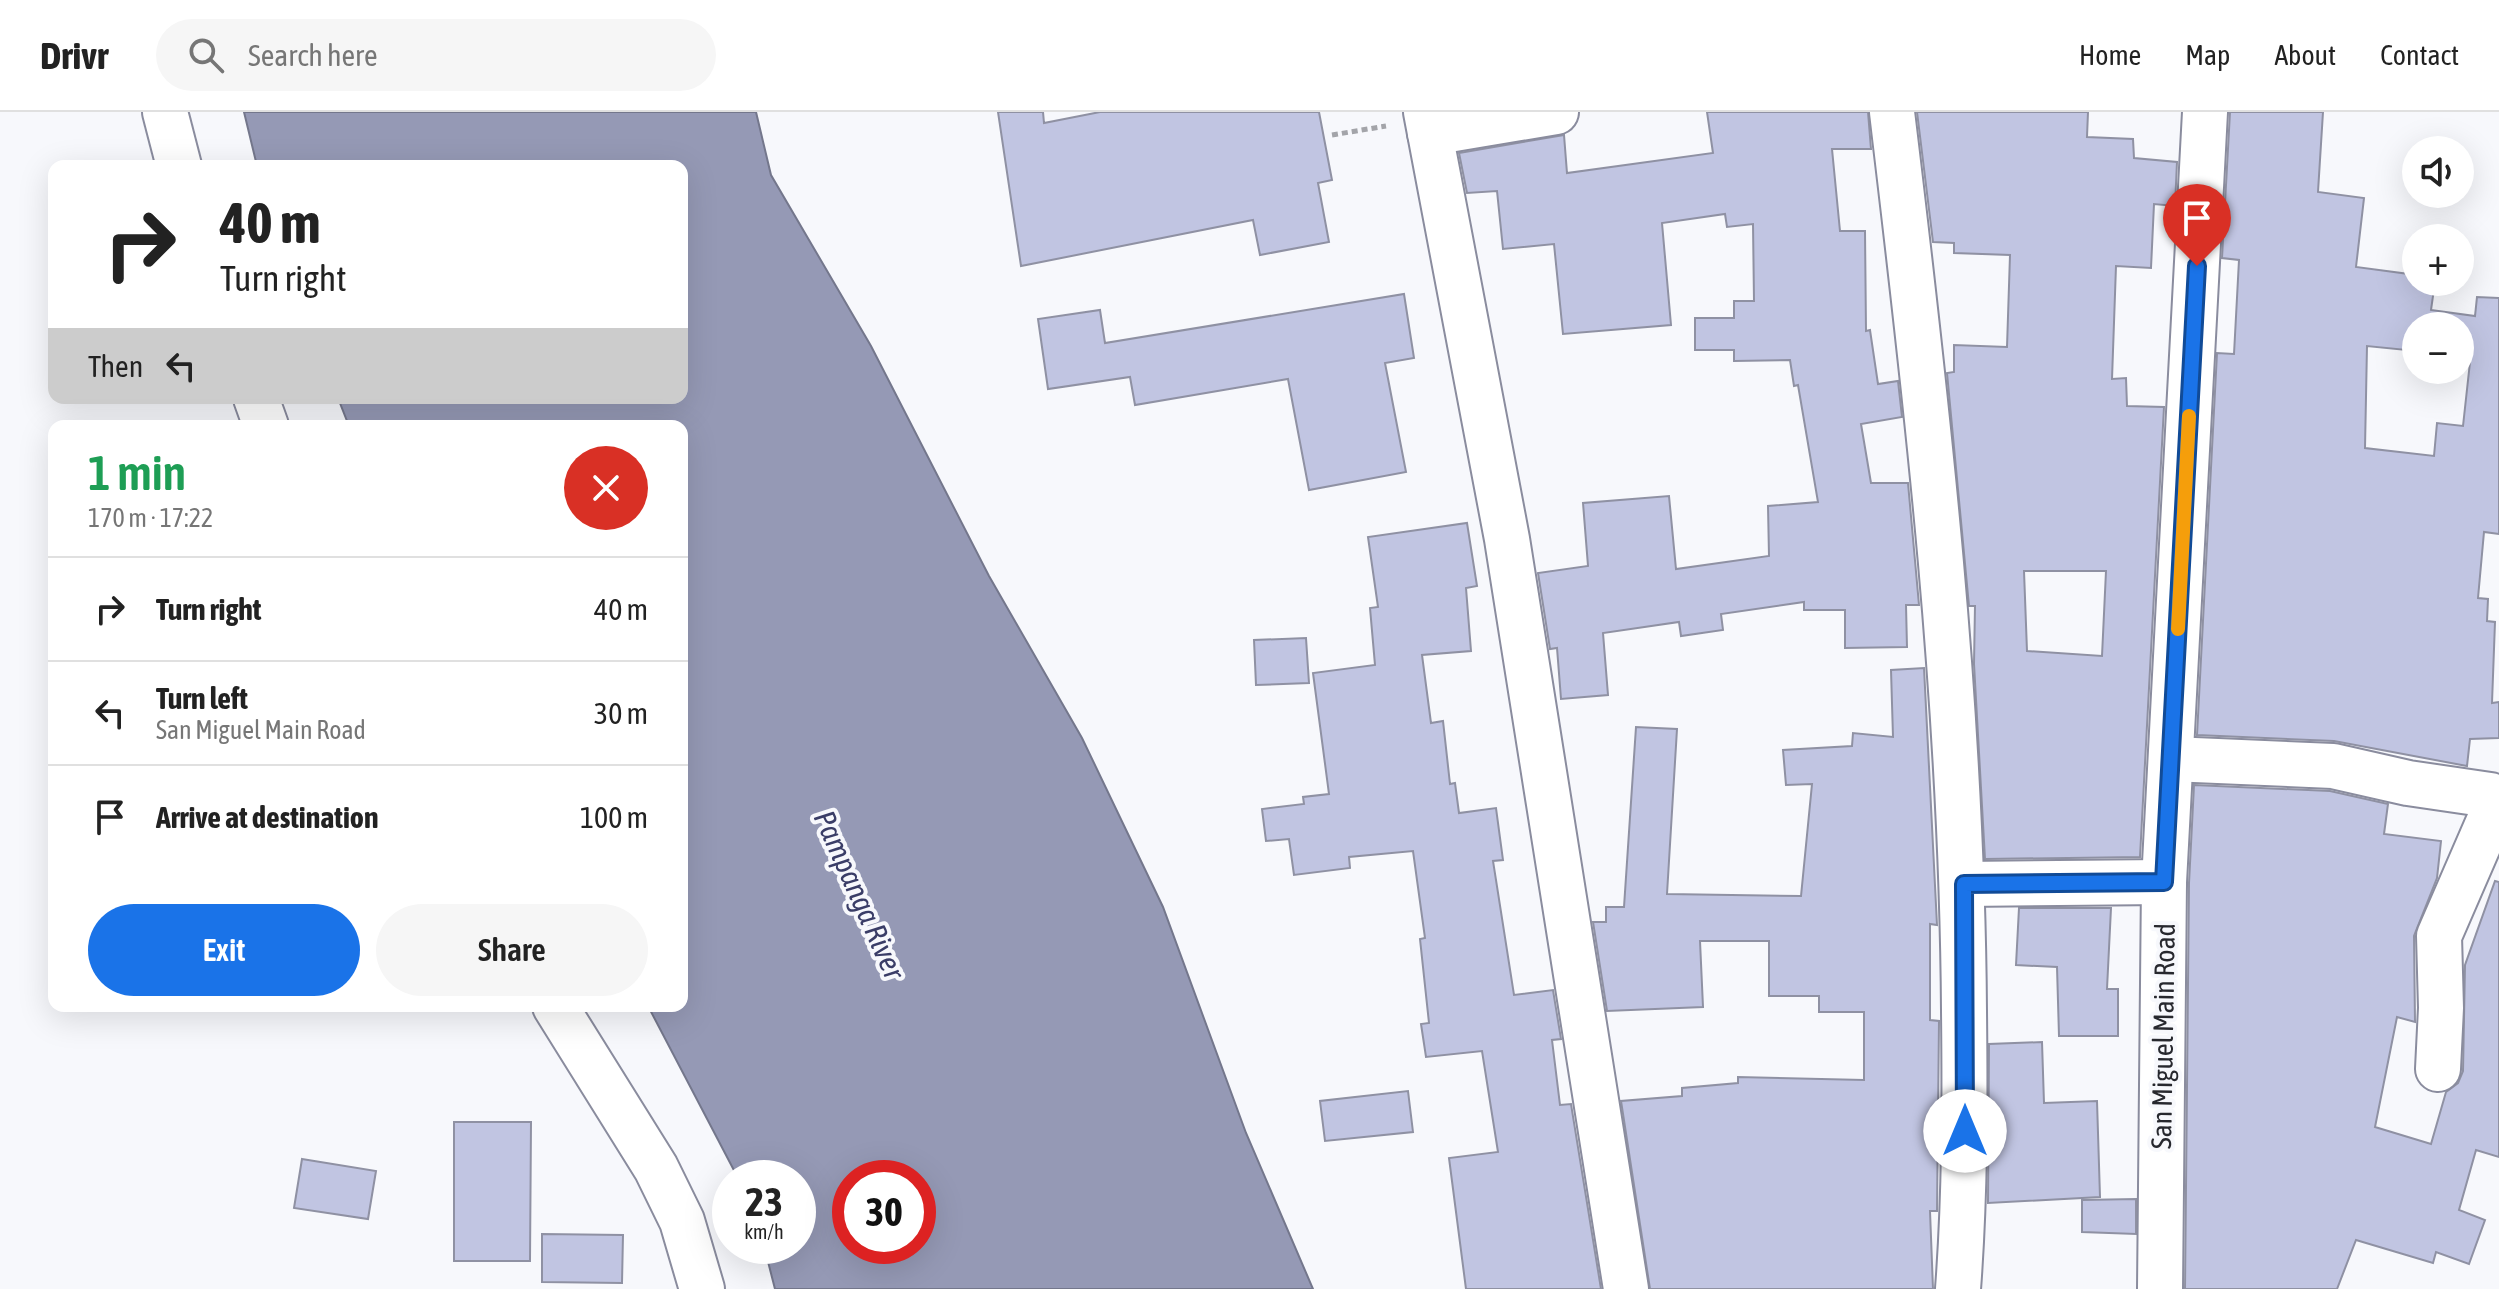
<!DOCTYPE html>
<html lang="en">
<head>
<meta charset="utf-8">
<style>
  :root { --surface:#fff; --page:#f6f6f6; --text:#222; --muted:#767676; --line:#e0e0e0; --accent:#1a73e8 }
  body { margin:0; font-family:"Asap Condensed",sans-serif; background:var(--page); color:var(--text); height:100vh; display:flex; flex-direction:column; font-size:30px; white-space:nowrap }
  * { box-sizing:border-box; margin:0 }
  p { font-size:26px; color:var(--muted) }
  .icon { flex:none; width:44px; height:44px; fill:none; stroke:currentColor; stroke-width:2; stroke-linecap:round; stroke-linejoin:round }
  .map { position:relative; flex:1; overflow:hidden }
  .panel { position:absolute; left:48px; top:308px; width:640px; height:592px; display:flex; flex-direction:column; background:var(--surface); border-radius:16px; box-shadow:0 8px 32px #0002 }
  .panel>* { flex:none }
  .guide { position:absolute; left:48px; top:48px; width:640px; height:244px; border-radius:16px; box-shadow:0 8px 32px #0002; background:#fff; color:var(--text); overflow:hidden }
  .controls { position:absolute; left:2402px; top:24px; display:grid; gap:16px }
  .controls a { display:grid; place-items:center; width:72px; height:72px; border-radius:50%; background:var(--surface); box-shadow:0 8px 32px #0002; font-size:40px }
  .speed { position:absolute; left:712px; top:1048px; display:flex; gap:16px; font-size:40px; font-weight:700; text-align:center }
  .speed>* { display:grid; place-content:center; width:104px; height:104px; border-radius:50%; background:var(--surface); box-shadow:0 8px 32px #0002; line-height:1 }
  .speed small { font-size:20px; font-weight:400 }
  .speed .limit { border:12px solid #d22; background:#fff; color:#111 }
  .pin { position:absolute; display:grid; place-items:center; width:68px; height:68px; color:#fff; margin:-82px -34px; border-radius:50% 50% 50% 0; rotate:-45deg; box-shadow:0 0 8px #0007 }
  .pin .icon { rotate:45deg }
  .me { position:absolute; width:88px; margin:-44px; rotate:0deg; stroke-linejoin:round; filter:drop-shadow(0 0 6px #0008) }
  .turn { display:flex; align-items:center; gap:28px; height:168px; padding:0 40px; font-size:36px }
  .turn .icon { width:104px; height:104px; stroke-width:2.5 }
  .turn b { display:block; font-size:56px; line-height:68px }
  .then { display:flex; align-items:center; height:76px; padding:0 40px; background:#0003; gap:16px; font-size:30px }
  .round { display:grid; place-items:center; flex:none; width:84px; height:84px; border-radius:42px; background:var(--page) }
  .overview { display:flex; align-items:center; justify-content:space-between; height:136px; padding:0 40px }
  h1 { font-size:48px; font-weight:600; line-height:60px; color:#1e9e55 }
  .button { display:flex; gap:16px; margin-top:auto; padding:16px 40px }
  .button a { flex:1; height:92px; border-radius:48px; background:var(--accent); color:#fff; font-size:32px; font-weight:600; line-height:92px; text-align:center }
  .button a+a { background:var(--page); color:var(--text) }
  ul { padding:0; list-style:none }
  li { display:flex; align-items:center; gap:24px; height:104px; padding:0 40px; border-top:2px solid var(--line) }
  li div { flex:1 }
  li b { display:block; font-size:30px }
  li em { font-style:normal }
  header { display:flex; align-items:center; gap:48px; box-sizing:border-box; height:112px; padding:0 40px; background:var(--surface); border-bottom:2px solid var(--line) }
  header strong { font-size:38px }
  nav { display:flex; gap:44px; margin-inline-start:auto; font-size:28px }
  .search { width:560px; height:72px; background:var(--page); display:flex; align-items:center; gap:20px; box-sizing:border-box; padding:0 28px; border-radius:44px; color:var(--muted); font-size:30px }
  .map>svg:first-child { display:block }
</style>
</head>
<body>
<header>
<strong>Drivr</strong>
<div class="search"><svg class="icon" aria-label="search" viewBox="0 0 24 24"><circle cx="10" cy="10" r="6"/><path d="M15 15l6 6"/></svg>Search here</div>
<nav><a>Home</a><a>Map</a><a>About</a><a>Contact</a></nav>
</header>
<div class="map">
<svg width="2499" height="1177" viewBox="0 0 2499 1177">
  <rect width="100%" height="100%" fill="#f7f8fc"/>
  <!-- water -->
  <path fill="#9599b5" stroke="#74778c" stroke-width="2" fill-rule="evenodd" d="M244 0H756L771 63 871 234 989 464 1082 626 1163 795 1246 1021 1313 1177H775L764 1134H798V1066H738L648 894H682V314H349L338 286H682V54H257ZM850 1066H918V1134H850Z"/>
  <!-- building -->
  <g fill="#c1c5e2" stroke="#8f91a3" stroke-width="2" fill-rule="evenodd">
    <path d="M998 0H1043L1044 11 1100 0H1319L1332 68 1318 71 1329 130 1260 143 1253 108 1021 154Z"/>
    <path d="M1707 0H1868L1871 37H1832L1840 119H1865L1866 219 1870 218 1878 272 1898 269 1902 305 1861 312 1871 371H1908L1919 493H1906L1907 535 1845 536V498H1804V490L1721 502 1723 518 1681 524 1679 510 1603 521 1608 583 1561 587 1557 536 1550 537 1538 461 1588 454 1583 391 1669 384 1676 457 1769 444 1768 394 1818 390 1798 273 1794 274 1790 248 1734 249V238H1695V206H1734V189H1754L1753 112 1727 115 1725 102 1662 111 1671 213 1563 222 1554 132 1503 137 1497 79 1467 81 1459 41 1564 23 1567 61 1713 41Z"/>
    <path d="M1917 0H2088L2087 25 2133 27 2134 46 2177 50 2175 94 2154 92 2151 156 2116 154 2112 267 2126 266 2127 294 2164 295 2140 745 1985 747 1974 552 1975 494H1969L1947 261 1954 260V233L2007 235 2010 143 1954 141V131L1933 130ZM2024 459H2106L2102 544 2027 539Z"/>
    <path d="M2230 0H2323L2318 80 2364 86 2356 155 2416 163V170H2435L2431 198 2475 204 2477 185 2499 186V422L2484 420 2478 486 2488 487 2487 509 2495 510 2492 591 2499 590V626L2470 627 2467 654 2334 629 2197 623 2217 241 2234 242 2239 148 2222 146ZM2416 214H2460V249L2470 250 2463 314 2437 311 2434 344 2365 336 2367 234 2416 239Z"/>
    <path d="M1404 182 1414 246 1385 251 1406 360 1309 378 1288 267 1135 293 1130 265 1048 277 1038 207 1100 198 1105 231Z"/>
    <path d="M1467 411 1477 474 1466 476 1471 539 1422 543 1431 611 1443 609 1450 672 1455 671 1459 701 1496 696 1503 748 1493 749 1514 883 1553 878 1561 927 1552 928 1560 993 1571 992 1601 1177H1466L1449 1046 1498 1040 1482 939 1426 945 1421 912 1429 911 1420 827 1425 826 1413 739 1349 745 1350 756 1294 763 1289 727 1266 729 1262 697 1304 692 1303 685 1329 682 1313 561 1375 553 1370 496 1378 495 1368 425Z"/>
    <path d="M1306 526 1309 571 1256 573 1254 528Z"/>
    <path d="M1924 556 1937 813 1930 812V908L1939 909 1937 1099H1930L1933 1177H1650L1621 989 1682 984V976L1738 971V965L1864 968V900H1819V884H1769V829H1700L1703 895 1607 899 1593 810H1606V795H1624L1636 615 1677 617 1667 782 1801 784 1812 672 1786 673 1783 638 1852 634 1853 621 1893 625 1891 558Z"/>
    <path d="M2194 673 2330 679 2388 692 2384 722 2441 729 2437 766 2414 824 2415 910 2397 905 2375 1015 2431 1032 2446 980 2458 971 2463 959 2465 853 2495 769 2499 770V1045L2476 1038 2459 1098 2485 1108 2469 1152 2436 1140 2433 1151 2356 1128 2337 1177H2185L2189 771Z"/>
    <path d="M2019 796H2111L2107 877H2118V924H2059L2057 855 2016 853Z"/>
    <path d="M2042 930 2044 991 2097 989 2100 1085 1988 1091 1989 932Z"/>
    <path d="M1408 979 1413 1020 1325 1029 1320 989Z"/>
    <path d="M454 1010H531L530 1149H454Z"/>
    <path d="M302 1047 376 1059 368 1107 294 1096Z"/>
    <path d="M2136 1087V1122L2082 1120V1088Z"/>
    <path d="M542 1122 623 1123 622 1171 542 1170Z"/>
  </g>
  <g fill="none" stroke-linecap="round" stroke-linejoin="round">
    <defs>
      <g id="street">
        <path d="M1426 0 1507 427 1626 1177"/>
        <path d="M1892 0C1928 299 1962 597 1964 899 1965 992 1965 1084 1958 1177"/>
        <path d="M1430 21 1556 0"/>
        <path d="M2171 647 2333 654 2408 671 2490 683 2495 695 2439 824 2441 896 2438 957"/>
        <path d="M1964 772 2164 770"/>
      </g>
      <g id="secondary">
        <path d="M165 0 179 54"/>
        <path d="M256 286 266 314"/>
        <path d="M555 894 656 1056 682 1109 702 1177"/>
        <path d="M2160 1177 2164 770 2205 0"/>
      </g>
    </defs>
    <!-- street casing -->
    <use href="#street" stroke="#8a8c9e" stroke-width="48"/>
    <!-- secondary casing -->
    <use href="#secondary" stroke="#8a8c9e" stroke-width="48"/>
    <!-- path -->
    <path stroke="#a3a4a9" stroke-width="5" stroke-dasharray="6 4" stroke-linecap="butt" d="M1332 23 1386 14"/>
    <!-- street -->
    <use href="#street" stroke="#fff" stroke-width="44"/>
    <!-- secondary -->
    <use href="#secondary" stroke="#fff" stroke-width="44"/>
  </g>
  <g fill="none" stroke-linecap="round" stroke-linejoin="round">
    <defs>
      <path id="route" d="M1965 1019 1964 772 2164 770 2197 154"/>
    </defs>
    <!-- route casing -->
    <use href="#route" stroke="#114b97" stroke-width="20"/>
    <!-- route -->
    <use href="#route" stroke="#1a73e8" stroke-width="14"/>
    <!-- slow -->
    <path stroke="#f59e0b" stroke-width="14" d="M2178 517 2189 304"/>
  </g>
  <g text-anchor="middle" stroke-width="8" stroke-linejoin="round" paint-order="stroke">
    <!-- street labels -->
    <g font-size="28" fill="#27282e" stroke="#f7f8fc">
      <text transform="translate(2163 924) rotate(-89)" y="10">San Miguel Main Road</text>
    </g>
    <!-- water labels -->
    <g font-size="30" font-style="italic" fill="#3a3d67" stroke="#f7f8fc">
      <text transform="translate(859 783) rotate(66)" y="10">Pampanga River</text>
    </g>
  </g>
</svg>
<div class="controls">
<a><svg class="icon" aria-label="sound" viewBox="0 0 24 24"><path d="M4 9h4l5-4v14l-5-4H4zM17 9q2 3 0 6"/></svg></a>
<a>+</a>
<a>−</a>
</div>
<div class="speed"><div>23<small>km/h</small></div><div class="limit">30</div></div>
<div class="pin" style="left:2197px;top:154px;background:#d93025"><svg class="icon" aria-label="arrive" viewBox="0 0 24 24"><path d="M6 21V4h12l-3 4 3 4H6"/></svg></div>
<svg class="me" style="left:1965px;top:1019px" viewBox="-20 -20 40 40"><circle r="19" fill="#fff"/><path d="M0-13L10 11 0 6-10 11z" fill="#1a73e8"/></svg>
<div class="guide">
<div class="turn"><svg class="icon" aria-label="right" viewBox="0 0 24 24"><path d="M7 20v-9h11M14 6l5 5-5 5"/></svg><div><b>40 m</b>Turn right</div></div>
<div class="then">Then<svg class="icon" aria-label="left" viewBox="0 0 24 24"><path d="M17 20v-9H6M10 6l-5 5 5 5"/></svg></div>
</div>
<section class="panel">
<div class="overview"><div><h1>1 min</h1><p>170 m · 17:22</p></div><a class="round" style="background:#d93025;color:#fff"><svg class="icon" aria-label="close" viewBox="0 0 24 24"><path d="M6 6l12 12M18 6L6 18"/></svg></a></div>
<ul>
<li><svg class="icon" aria-label="right" viewBox="0 0 24 24"><path d="M7 20v-9h11M14 6l5 5-5 5"/></svg><div><b>Turn right</b></div><em>40 m</em></li>
<li><svg class="icon" aria-label="left" viewBox="0 0 24 24"><path d="M17 20v-9H6M10 6l-5 5 5 5"/></svg><div><b>Turn left</b><p>San Miguel Main Road</p></div><em>30 m</em></li>
<li><svg class="icon" aria-label="arrive" viewBox="0 0 24 24"><path d="M6 21V4h12l-3 4 3 4H6"/></svg><div><b>Arrive at destination</b></div><em>100 m</em></li>
</ul>
<div class="button"><a>Exit</a><a>Share</a></div>
</section>
</div>
</body>
</html>
